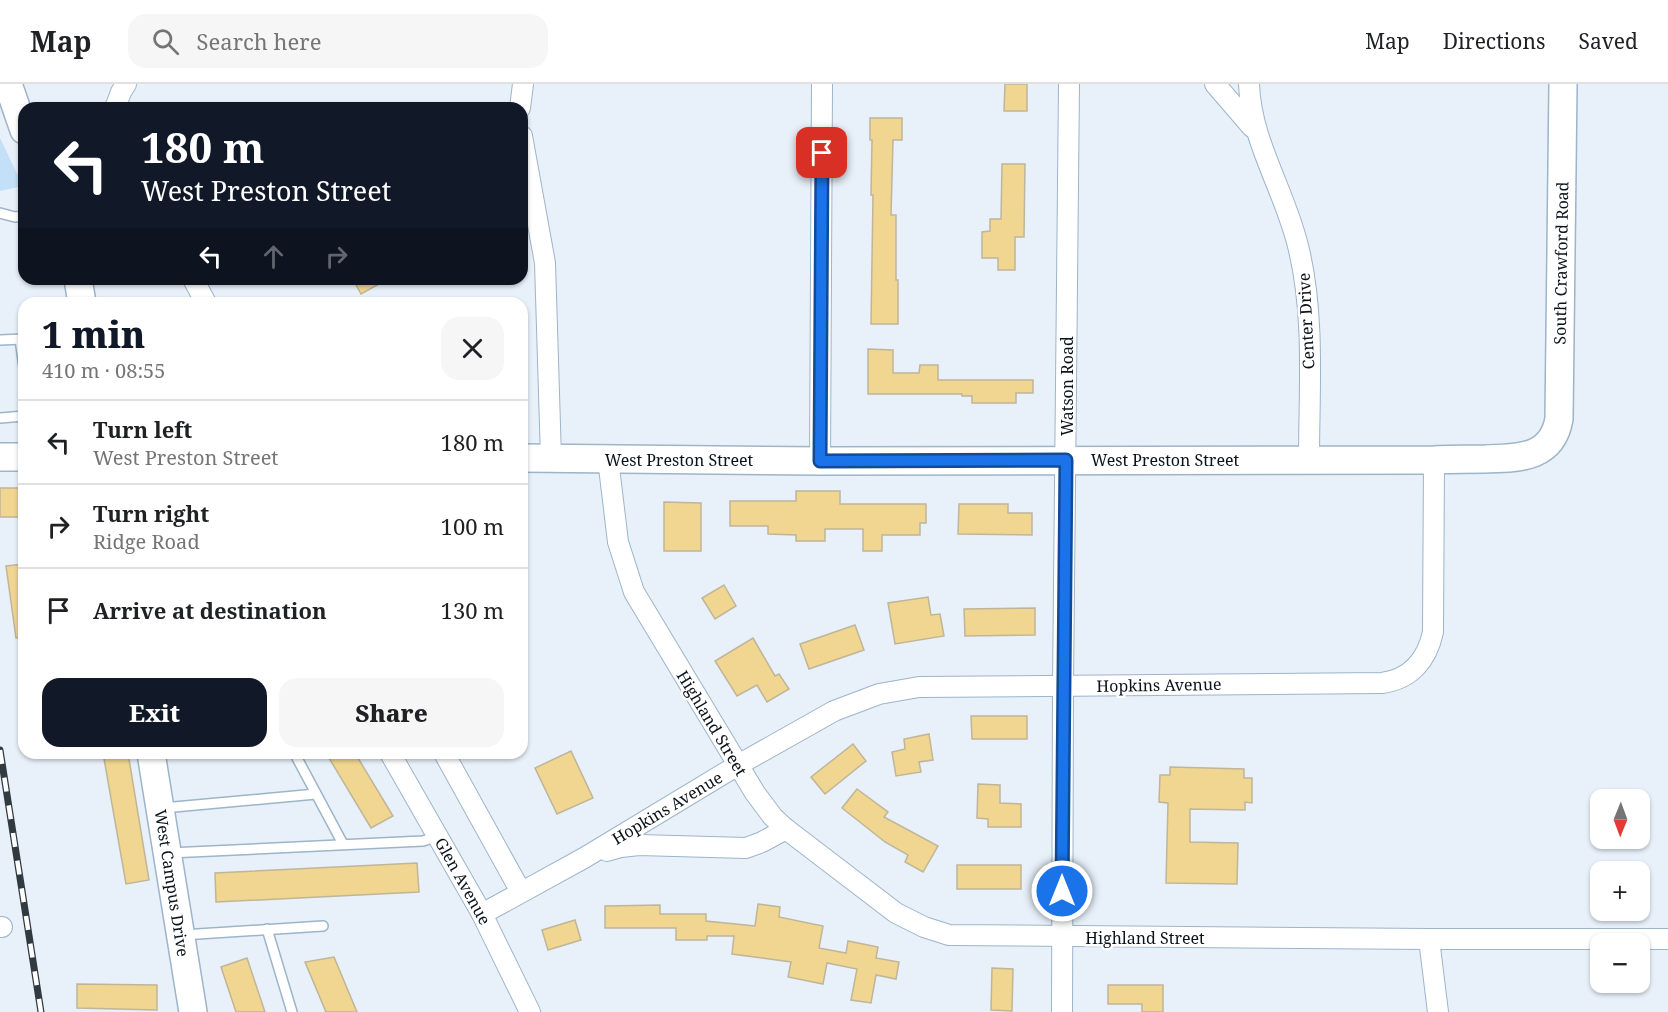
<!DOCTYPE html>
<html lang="en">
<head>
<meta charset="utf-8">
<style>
  :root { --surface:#fff; --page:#f6f6f6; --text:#202124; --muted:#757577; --line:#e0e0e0; --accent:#111827 }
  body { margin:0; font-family:"Noto Serif",serif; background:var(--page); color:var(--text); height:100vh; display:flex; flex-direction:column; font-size:22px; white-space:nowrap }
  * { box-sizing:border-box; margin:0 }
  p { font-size:20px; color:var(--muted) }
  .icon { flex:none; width:33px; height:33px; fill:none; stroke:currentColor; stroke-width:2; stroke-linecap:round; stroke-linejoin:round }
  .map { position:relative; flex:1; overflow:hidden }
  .drawer { position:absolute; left:18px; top:213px; width:510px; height:462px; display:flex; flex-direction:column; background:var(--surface); border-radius:18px; box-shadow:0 2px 4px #0004 }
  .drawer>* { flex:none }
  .top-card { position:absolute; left:18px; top:18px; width:510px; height:183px; border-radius:18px; box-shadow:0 2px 4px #0004; background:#111827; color:#fff; overflow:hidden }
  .needle { width:39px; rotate:181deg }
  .fabs { position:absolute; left:1590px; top:705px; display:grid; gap:12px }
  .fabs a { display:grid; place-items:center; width:60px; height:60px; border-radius:12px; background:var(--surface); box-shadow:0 2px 4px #0004; font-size:30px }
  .pin { position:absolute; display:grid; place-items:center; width:51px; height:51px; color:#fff; margin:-26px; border-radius:12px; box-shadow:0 3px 9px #0006 }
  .me { position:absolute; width:66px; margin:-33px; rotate:0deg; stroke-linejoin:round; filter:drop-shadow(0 0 4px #0008) }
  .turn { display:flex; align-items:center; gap:21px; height:126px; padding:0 24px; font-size:27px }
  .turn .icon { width:78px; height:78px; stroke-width:2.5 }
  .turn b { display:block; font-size:42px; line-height:51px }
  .lanes { display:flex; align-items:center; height:57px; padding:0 24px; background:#0003; justify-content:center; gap:30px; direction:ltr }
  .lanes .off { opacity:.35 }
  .round { display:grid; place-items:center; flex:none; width:63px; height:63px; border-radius:18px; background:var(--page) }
  .head { display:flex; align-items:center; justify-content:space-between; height:102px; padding:0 24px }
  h1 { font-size:36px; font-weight:800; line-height:45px; color:var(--accent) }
  .button { display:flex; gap:12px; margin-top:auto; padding:12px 24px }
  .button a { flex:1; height:69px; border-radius:18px; background:var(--accent); color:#fff; font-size:24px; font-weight:800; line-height:69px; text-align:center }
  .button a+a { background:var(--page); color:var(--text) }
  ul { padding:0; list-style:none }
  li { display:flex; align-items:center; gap:18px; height:84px; padding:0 24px; border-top:2px solid var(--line) }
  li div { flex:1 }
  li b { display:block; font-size:22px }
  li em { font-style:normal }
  header { display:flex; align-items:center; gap:36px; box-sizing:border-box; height:84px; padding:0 30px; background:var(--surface); border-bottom:2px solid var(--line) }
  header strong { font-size:28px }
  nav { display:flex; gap:33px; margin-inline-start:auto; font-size:21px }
  .search { width:420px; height:54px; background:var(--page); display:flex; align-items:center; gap:15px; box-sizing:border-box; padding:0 21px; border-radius:18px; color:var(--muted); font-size:22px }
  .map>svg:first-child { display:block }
</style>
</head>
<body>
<header>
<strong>Map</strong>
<div class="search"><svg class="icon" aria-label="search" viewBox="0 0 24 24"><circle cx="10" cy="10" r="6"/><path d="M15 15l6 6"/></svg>Search here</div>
<nav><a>Map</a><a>Directions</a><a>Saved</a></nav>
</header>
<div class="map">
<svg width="1668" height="928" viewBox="0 0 1668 928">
  <rect width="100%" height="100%" fill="#e8f1fa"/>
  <!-- green -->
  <path fill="#c4dff8" d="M0 54 23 102 0 107Z"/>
  <!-- building -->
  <g fill="#f0d690" stroke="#bfb599" stroke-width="1.5">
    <path d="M1005 0H1027V27H1004Z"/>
    <path d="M870 34H902V56H893L891 131H896V196H898V240H871L873 111H871L872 56H870Z"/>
    <path d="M1002 80H1025L1024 153H1015V186H998V174H982V148L990 147V135H1001Z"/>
    <path d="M353 195H388L361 210Z"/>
    <path d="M868 265 893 266V289H919L920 281H938V296H1033V309H1016V319H972V312H962V310H868Z"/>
    <rect x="0" y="404" width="24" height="29"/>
    <path d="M796 407H840V420H926V439H920V451H882V467H863V445H825V457H796V451L768 450V442H730V417H796Z"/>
    <path d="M664 418 701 419V467H664Z"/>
    <path d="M959 420H1008V429H1032V451L958 450Z"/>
    <path d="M24 480V553L16 554 6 482Z"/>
    <path d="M724 501 736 522 715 535 702 514Z"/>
    <path d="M928 513 931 531 940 530 944 552 895 560 888 519Z"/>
    <path d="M1035 524V551L965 552 964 525Z"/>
    <path d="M855 541 864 566 809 585 800 560Z"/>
    <path d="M753 554 775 592 779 590 789 605 767 618 757 601 737 612 715 577Z"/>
    <path d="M971 632H1027V655H972Z"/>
    <path d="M929 650 933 676 919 678 921 688 896 692 892 668 905 665 904 655Z"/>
    <path d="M853 660 866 677 825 710 811 693Z"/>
    <path d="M571 667 593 714 557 730 535 684Z"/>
    <path d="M103 669H128L149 796 126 800Z"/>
    <path d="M326 669H355L393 732 371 744Z"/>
    <path d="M1170 683 1244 685V694H1252V719L1245 718V726L1190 725V758L1238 759 1237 800 1166 799 1168 719 1159 718 1160 691H1170Z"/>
    <path d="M978 700 1000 701V719L1021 720V743H988V735L977 734Z"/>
    <path d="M857 705 888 728 884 733 938 762 923 788 905 778 908 771 885 758 842 724Z"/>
    <path d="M417 779 419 808 216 818 215 789Z"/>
    <rect x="957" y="781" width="64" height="24"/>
    <path d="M758 820 780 823 779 833 823 842 819 864 846 869 848 857 878 863 876 874 899 878 896 895 876 891 871 919 851 916 857 885 827 879 823 900 788 893 791 878 732 870 734 852H707V856H676V844H605V822L660 821V830H706V837L755 842Z"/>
    <path d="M575 836 581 856 548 866 542 846Z"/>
    <path d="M334 873 357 928H326L305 878Z"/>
    <path d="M247 874 265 928H236L221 883Z"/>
    <path d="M992 884 1013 885 1012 927 991 926Z"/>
    <path d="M77 900 157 901V926L77 924Z"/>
    <path d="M1108 901H1163V928H1142V920H1108Z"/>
  </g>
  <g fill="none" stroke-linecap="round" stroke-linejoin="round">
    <defs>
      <g id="lane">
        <path d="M0 129 15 133 24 132"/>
        <path d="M20 255 24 284"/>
        <path d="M0 256 24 255"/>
        <path d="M0 334 24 332"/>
        <path d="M297 674 343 760"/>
        <path d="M163 724 316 710"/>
        <path d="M169 769 423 757 438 752"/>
        <path d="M267 845 292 928"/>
        <path d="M182 851 323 842"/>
      </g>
      <g id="street">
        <path d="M1215 0 1252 43"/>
        <path d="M1249 0C1251 59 1286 108 1299 166 1315 234 1309 306 1309 376"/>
        <path d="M115 24 121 8 126 0"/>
        <path d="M520 24 523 0"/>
        <path d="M522 52 545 179 551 374"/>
        <path d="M193 195 206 219"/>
        <path d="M608 375 618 458 634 508 755 709 773 733 786 745 896 829 924 843 949 851 1429 855H1668"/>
        <path d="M820 377 822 0"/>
        <path d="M390 669 482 830 530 928"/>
        <path d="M444 669 521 808"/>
        <path d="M607 767 621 763 639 761 746 764 762 758 786 745"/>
        <path d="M482 830 584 774 738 681 834 627 879 610 919 603 1382 599C1411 595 1427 576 1433 548L1434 376"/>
        <path d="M0 843H2"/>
        <path d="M1429 855 1438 928"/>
        <path d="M1062 928 1063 602 1069 0"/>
      </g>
      <g id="secondary">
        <path d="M8 0 24 46"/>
        <path d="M78 195 82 219"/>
        <path d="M0 373H24"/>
        <path d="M522 374 820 377 1434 376C1451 375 1468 375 1485 375 1518 374 1552 375 1559 335L1563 0"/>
        <path d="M151 669 193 928"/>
      </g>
    </defs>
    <!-- lane casing -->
    <use href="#lane" stroke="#9db4c9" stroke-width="12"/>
    <!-- street casing -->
    <use href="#street" stroke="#9db4c9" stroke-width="22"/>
    <!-- secondary casing -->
    <use href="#secondary" stroke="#9db4c9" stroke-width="30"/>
    <!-- lane -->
    <use href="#lane" stroke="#fff" stroke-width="9"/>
    <!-- street -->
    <use href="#street" stroke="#fff" stroke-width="20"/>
    <!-- secondary -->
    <use href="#secondary" stroke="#fff" stroke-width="27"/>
    <defs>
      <path id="rail" d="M0 666 41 928"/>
    </defs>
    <!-- rail casing -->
    <use href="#rail" stroke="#313a41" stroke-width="7"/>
    <!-- rail -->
    <use href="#rail" stroke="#fff" stroke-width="4.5" stroke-dasharray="14" stroke-linecap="butt"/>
  </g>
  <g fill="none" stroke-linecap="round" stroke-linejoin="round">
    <defs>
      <path id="route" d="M822 69 820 377 1066 376 1062 807"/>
    </defs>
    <!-- route casing -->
    <use href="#route" stroke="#114b97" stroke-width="15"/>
    <!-- route -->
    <use href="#route" stroke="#1a73e8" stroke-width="10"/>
  </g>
  <g text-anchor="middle" stroke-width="5" stroke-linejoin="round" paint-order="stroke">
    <!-- street labels -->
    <g font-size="16" fill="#0b131a" stroke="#fff">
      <text transform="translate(1561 179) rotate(-89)" y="6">South Crawford Road</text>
      <text transform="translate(1306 237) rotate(-93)" y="6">Center Drive</text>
      <text transform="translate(1067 302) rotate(-90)" y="6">Watson Road</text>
      <text x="679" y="382">West Preston Street</text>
      <text x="1165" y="382">West Preston Street</text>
      <text transform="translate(1159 601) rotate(-1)" y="6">Hopkins Avenue</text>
      <text transform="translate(712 639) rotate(59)" y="6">Highland Street</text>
      <text transform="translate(667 724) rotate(-31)" y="6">Hopkins Avenue</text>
      <text transform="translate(463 797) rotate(61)" y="6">Glen Avenue</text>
      <text transform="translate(172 799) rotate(81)" y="6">West Campus Drive</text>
      <text x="1145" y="860">Highland Street</text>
    </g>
  </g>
</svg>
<div class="fabs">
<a><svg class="needle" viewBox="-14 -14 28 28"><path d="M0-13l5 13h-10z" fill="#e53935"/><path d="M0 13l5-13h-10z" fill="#757577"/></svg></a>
<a>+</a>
<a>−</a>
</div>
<div class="pin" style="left:822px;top:69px;background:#d93025"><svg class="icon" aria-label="arrive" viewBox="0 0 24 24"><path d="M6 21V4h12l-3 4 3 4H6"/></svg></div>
<svg class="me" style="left:1062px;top:807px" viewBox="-20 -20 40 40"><circle r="17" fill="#1a73e8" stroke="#fff" stroke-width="3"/><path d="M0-11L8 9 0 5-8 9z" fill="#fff"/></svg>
<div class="top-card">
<div class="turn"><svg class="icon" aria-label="left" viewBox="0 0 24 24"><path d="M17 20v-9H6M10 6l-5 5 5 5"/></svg><div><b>180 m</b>West Preston Street</div></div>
<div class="lanes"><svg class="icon" aria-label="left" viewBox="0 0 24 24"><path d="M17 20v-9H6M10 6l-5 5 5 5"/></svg><svg class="icon off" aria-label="ahead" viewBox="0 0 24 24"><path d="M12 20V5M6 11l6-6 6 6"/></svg><svg class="icon off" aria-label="right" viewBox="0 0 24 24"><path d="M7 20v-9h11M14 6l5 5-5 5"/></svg></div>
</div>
<section class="drawer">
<div class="head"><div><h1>1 min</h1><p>410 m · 08:55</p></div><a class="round"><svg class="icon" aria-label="close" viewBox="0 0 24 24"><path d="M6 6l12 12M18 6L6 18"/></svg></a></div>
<ul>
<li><svg class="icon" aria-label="left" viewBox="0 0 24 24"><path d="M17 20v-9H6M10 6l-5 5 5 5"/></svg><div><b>Turn left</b><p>West Preston Street</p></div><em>180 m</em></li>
<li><svg class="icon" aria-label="right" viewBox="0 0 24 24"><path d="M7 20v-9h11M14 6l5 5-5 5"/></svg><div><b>Turn right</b><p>Ridge Road</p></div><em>100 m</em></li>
<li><svg class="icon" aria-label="arrive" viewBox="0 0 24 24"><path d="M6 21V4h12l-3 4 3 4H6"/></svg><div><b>Arrive at destination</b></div><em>130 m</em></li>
</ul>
<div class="button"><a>Exit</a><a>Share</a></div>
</section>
</div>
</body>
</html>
